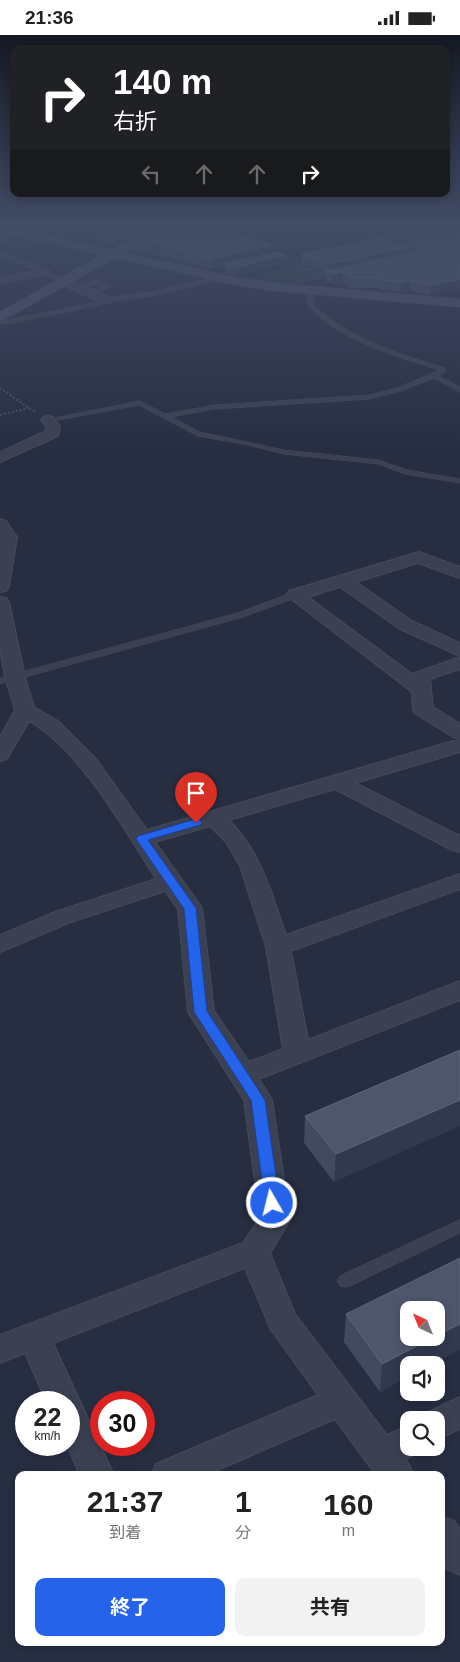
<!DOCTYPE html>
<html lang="ja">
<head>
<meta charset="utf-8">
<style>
  :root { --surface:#fff; --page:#f2f2f2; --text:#222; --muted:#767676; --accent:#2563eb }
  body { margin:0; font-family:Helvetica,"Noto Sans JP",sans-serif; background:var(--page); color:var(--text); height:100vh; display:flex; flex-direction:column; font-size:19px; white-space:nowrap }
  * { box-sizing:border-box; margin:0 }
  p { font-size:16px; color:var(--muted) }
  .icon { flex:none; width:28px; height:28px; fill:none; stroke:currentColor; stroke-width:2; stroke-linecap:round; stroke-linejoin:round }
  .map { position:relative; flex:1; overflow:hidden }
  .details { position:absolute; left:15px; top:1436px; width:430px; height:175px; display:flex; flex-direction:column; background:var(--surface); border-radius:10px; box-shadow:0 2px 8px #0003 }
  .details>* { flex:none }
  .top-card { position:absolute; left:10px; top:10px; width:440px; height:152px; border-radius:10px; box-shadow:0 2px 8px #0003; background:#202124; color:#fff; overflow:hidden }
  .needle { width:32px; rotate:317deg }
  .controls { position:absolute; left:400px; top:1266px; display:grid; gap:10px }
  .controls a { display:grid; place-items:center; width:45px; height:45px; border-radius:10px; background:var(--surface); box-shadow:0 2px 8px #0003; font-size:25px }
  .speed { position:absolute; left:15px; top:1356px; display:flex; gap:10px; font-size:25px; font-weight:700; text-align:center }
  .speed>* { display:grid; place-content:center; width:65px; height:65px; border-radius:50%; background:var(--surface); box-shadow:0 2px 8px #0003; line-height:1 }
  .speed small { font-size:12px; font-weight:400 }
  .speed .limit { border:8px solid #d22; background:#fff; color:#111 }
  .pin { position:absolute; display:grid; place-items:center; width:42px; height:42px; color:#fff; margin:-51px -21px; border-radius:50% 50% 50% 0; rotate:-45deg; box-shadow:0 0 5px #0007 }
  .pin .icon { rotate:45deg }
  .me { position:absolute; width:55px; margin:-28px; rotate:352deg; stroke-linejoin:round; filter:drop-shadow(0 0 4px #0008) }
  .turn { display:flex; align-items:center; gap:18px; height:105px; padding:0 20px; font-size:22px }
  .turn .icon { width:65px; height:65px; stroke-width:2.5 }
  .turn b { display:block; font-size:35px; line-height:42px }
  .lanes { display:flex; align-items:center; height:48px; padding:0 20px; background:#0003; justify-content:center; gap:25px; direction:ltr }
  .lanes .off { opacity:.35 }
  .eta { display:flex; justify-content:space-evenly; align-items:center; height:85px; text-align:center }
  .eta b { font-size:30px; font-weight:700; line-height:35px }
  .primary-button { display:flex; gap:10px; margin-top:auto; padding:10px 20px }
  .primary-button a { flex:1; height:58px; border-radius:10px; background:var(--accent); color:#fff; font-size:20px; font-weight:700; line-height:58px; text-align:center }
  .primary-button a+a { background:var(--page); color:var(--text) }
  .status { display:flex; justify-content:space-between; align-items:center; height:35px; padding:0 25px; background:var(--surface); direction:ltr }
  .status svg { height:14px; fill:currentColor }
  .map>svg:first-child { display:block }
</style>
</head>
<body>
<div class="status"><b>21:36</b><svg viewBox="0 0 49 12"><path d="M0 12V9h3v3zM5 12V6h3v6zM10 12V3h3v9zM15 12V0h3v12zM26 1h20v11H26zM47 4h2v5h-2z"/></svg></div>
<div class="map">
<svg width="460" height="1627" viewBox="0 0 460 1627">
  <rect width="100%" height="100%" fill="#272e42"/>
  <!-- green -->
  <path fill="#293c43" d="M295 230 297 232 322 240 278 250 244 244Z"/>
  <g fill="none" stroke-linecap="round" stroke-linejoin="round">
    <defs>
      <g id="lane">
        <path d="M454 190H460V193L383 205 386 207 383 209 362 198 367 197 378 202Z"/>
        <path d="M5 193 8 195 6 207 0 211 2 195Z"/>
        <path d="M0 216 39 232 66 246 61 247 0 220Z"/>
        <path d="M279 219 300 228 302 231 329 239 341 236 344 238 274 253V251L322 240 298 233C292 226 280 222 272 225L269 223Z"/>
        <path d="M221 241 223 244 151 261 107 267 100 270 7 289 0 288V284L7 285 98 267 106 263 151 257Z"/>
        <path d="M98 245 111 253 89 258 86 256 87 255 102 252 97 249 78 253 75 251Z"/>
        <path d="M310 253 313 255 314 271C350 304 399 319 445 333V337L439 341 460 352V357L434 343 401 356 369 364 215 374 171 382 200 397 284 415 379 425 407 435 460 444V448L405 439 378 429 284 419 248 410 198 401 139 370 48 387 44 385 140 366 165 379 215 370 369 360 397 353 440 335C397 322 339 305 308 271L307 255Z"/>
        <path d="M295 557 299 560 298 562 243 582 0 649V643L237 578Z"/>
        <path d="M460 1185V1198L350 1251 345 1252 340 1251 337 1246 340 1241Z"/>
      </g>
      <g id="street">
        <path d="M130 190H139L157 198 152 201 130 194Z"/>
        <path d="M6 218 10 219 11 221 10 223 0 225V219Z"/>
        <path d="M45 234 51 237 49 239 0 248V242Z"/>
        <path d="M63 243 110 262 112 265 110 268H102L59 248 57 246Z"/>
        <path d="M48 381 53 382 60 391 58 401 0 427V417L46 396V391L41 385 43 382Z"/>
        <path d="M0 484 6 486 17 502 9 552 6 556 0 557Z"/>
        <path d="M419 517 460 532V543L418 528 356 547 412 586 460 608V621L400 594 340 552 308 562 412 639 460 622V634L430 644 433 672 460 689V717L355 748 460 801V817L452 815 335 754 229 785C262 819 271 857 286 900L460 839V854L291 916 308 1005 460 946V965L259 1044 272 1065 290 1185 270 1218 295 1279 387 1400 409 1390V1412H423L421 1416 406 1424 414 1440H376L335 1384 206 1440H151L156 1429 318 1360 271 1295 245 1233 53 1308 114 1440H80L67 1410H69V1368H47L25 1318 0 1328V1300L243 1208 260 1183 244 1065 188 977 178 874 165 856 71 887 0 917V900L55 877 156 844C124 794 81 716 29 686L7 724 0 726V702L15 675 5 642 0 614V562L6 563 9 567 25 642 34 672 58 686 96 724 147 795 460 704 453 702 416 679 413 675 412 657 286 560 289 556ZM210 791 226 807 240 831 266 912 283 1014 249 1027 214 976 202 873 155 807Z"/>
        <path d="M460 1362V1394L436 1405V1385H421L424 1379Z"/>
        <path d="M441 1481 454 1486 460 1494V1540L447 1534 441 1527Z"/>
      </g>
      <path id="secondary" d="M0 190 112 215 158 190H174L126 218 241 243 276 248 460 264V272L276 256 241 251 115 223 0 287V277L101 220 0 198Z"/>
    </defs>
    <!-- lane casing -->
    <use href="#lane" stroke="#454a5b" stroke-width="1"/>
    <!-- street casing -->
    <use href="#street" stroke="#454a5b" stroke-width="2"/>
    <!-- secondary casing -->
    <use href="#secondary" stroke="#454a5b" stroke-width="1"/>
    <!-- path -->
    <g stroke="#42555a" stroke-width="2" stroke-dasharray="2 2" stroke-linecap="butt">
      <path d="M0 353 35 377"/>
      <path d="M0 380 29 373"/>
    </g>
    <!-- lane -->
    <use href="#lane" fill="#3b4152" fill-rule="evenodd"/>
    <!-- street -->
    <use href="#street" fill="#3b4152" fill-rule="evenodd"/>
    <!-- secondary -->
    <use href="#secondary" fill="#494f64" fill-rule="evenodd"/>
  </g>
  <!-- wall -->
  <g fill="#424a60" fill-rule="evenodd">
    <path d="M80 190H138V199L117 210 104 206Z"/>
    <path d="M161 190H249L228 196 271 210V219L286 220V228L238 240 225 238V231L212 234 197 231 159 219 153 221 134 215V206Z"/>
    <path d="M442 200 430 260 417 258 410 255 400 257 381 255 376 253H351L342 247 332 249 325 245 326 236 303 229 301 227 302 219 403 212 404 203ZM406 214 413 217 405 219Z"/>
    <path d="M460 1015 334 1147 304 1108 305 1081Z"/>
    <path d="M346 1279 460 1314 430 1330H409L380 1357 344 1307Z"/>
  </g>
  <!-- shaded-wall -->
  <g fill="#32394f">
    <path d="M136 190H138V199L117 210 116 201Z"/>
    <path d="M214 190H249L212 200V191Z"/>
    <path d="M159 209V219L153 221 152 211Z"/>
    <path d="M271 210V219L225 229V231L212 234V224Z"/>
    <path d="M406 213 405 221 329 237V229Z"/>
    <path d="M286 220V228L238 240V232Z"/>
    <path d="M343 237 342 247 332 249V239Z"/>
    <path d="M460 244V254L430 260 431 250Z"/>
    <path d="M411 245 410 255 400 257 401 247Z"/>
    <path d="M460 1065V1091L334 1147 336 1119Z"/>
    <path d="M460 1289V1314L430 1330H409V1341L380 1357 382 1329 434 1302H436V1301Z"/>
  </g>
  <!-- building -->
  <g fill="#4f566c" stroke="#5f667a">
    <path d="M93 190H136L116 201 103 197Z"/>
    <path d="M161 190H214L212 191 271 210 212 224 197 222 159 209 152 211 134 206Z"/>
    <path d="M460 196V244L431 250 417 248 411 245 401 247 382 245 376 243H351L343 237 332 239 326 236 420 216V211L404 203 438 198 442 200Z"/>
    <path d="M381 202 406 213 329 229 303 221 302 219Z"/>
    <path d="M278 217 286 220 238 232 225 229Z"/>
    <path d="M460 1015V1065L336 1119 305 1081Z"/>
    <path d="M460 1223V1289L436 1301V1275H409V1302H434L382 1329 346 1279Z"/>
  </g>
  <!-- sky -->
  <linearGradient id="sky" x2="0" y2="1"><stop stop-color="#151924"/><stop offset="0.45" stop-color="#414c65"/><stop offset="1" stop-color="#414c65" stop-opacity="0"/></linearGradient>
  <rect width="460" height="418" fill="url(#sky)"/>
  <!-- route -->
  <path fill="#2563eb" stroke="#184099" d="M196 784 200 785 202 788 200 790 148 805 196 873 207 976 265 1065 280 1168 278 1172 272 1174 267 1172 265 1168 251 1065 194 977 184 874 136 804 138 801Z"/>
</svg>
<div class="controls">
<a><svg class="needle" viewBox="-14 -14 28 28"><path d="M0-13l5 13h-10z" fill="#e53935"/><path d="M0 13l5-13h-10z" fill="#767676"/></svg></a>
<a><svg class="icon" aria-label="sound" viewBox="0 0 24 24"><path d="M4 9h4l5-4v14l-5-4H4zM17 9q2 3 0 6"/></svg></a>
<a><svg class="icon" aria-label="search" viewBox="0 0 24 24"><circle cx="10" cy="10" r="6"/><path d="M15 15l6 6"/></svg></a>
</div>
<div class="speed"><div>22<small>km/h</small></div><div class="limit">30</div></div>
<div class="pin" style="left:196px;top:788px;background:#d93025"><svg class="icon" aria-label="arrive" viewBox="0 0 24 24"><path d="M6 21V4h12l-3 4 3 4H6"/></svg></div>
<svg class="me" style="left:272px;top:1168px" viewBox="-20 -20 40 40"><circle r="17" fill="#2563eb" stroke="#fff" stroke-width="3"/><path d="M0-11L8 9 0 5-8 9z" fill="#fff"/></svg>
<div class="top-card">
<div class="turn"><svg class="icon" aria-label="right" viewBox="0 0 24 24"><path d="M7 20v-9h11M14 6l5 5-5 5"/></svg><div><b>140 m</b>右折</div></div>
<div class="lanes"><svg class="icon off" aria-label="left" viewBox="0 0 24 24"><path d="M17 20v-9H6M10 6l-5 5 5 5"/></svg><svg class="icon off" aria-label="ahead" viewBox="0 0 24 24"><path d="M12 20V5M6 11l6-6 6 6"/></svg><svg class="icon off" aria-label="ahead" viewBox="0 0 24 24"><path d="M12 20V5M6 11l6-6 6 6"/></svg><svg class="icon" aria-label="right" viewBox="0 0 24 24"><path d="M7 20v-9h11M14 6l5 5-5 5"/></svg></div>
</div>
<section class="details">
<div class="eta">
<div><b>21:37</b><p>到着</p></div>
<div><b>1</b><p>分</p></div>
<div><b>160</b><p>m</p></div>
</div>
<div class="primary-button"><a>終了</a><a>共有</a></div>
</section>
</div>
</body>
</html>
